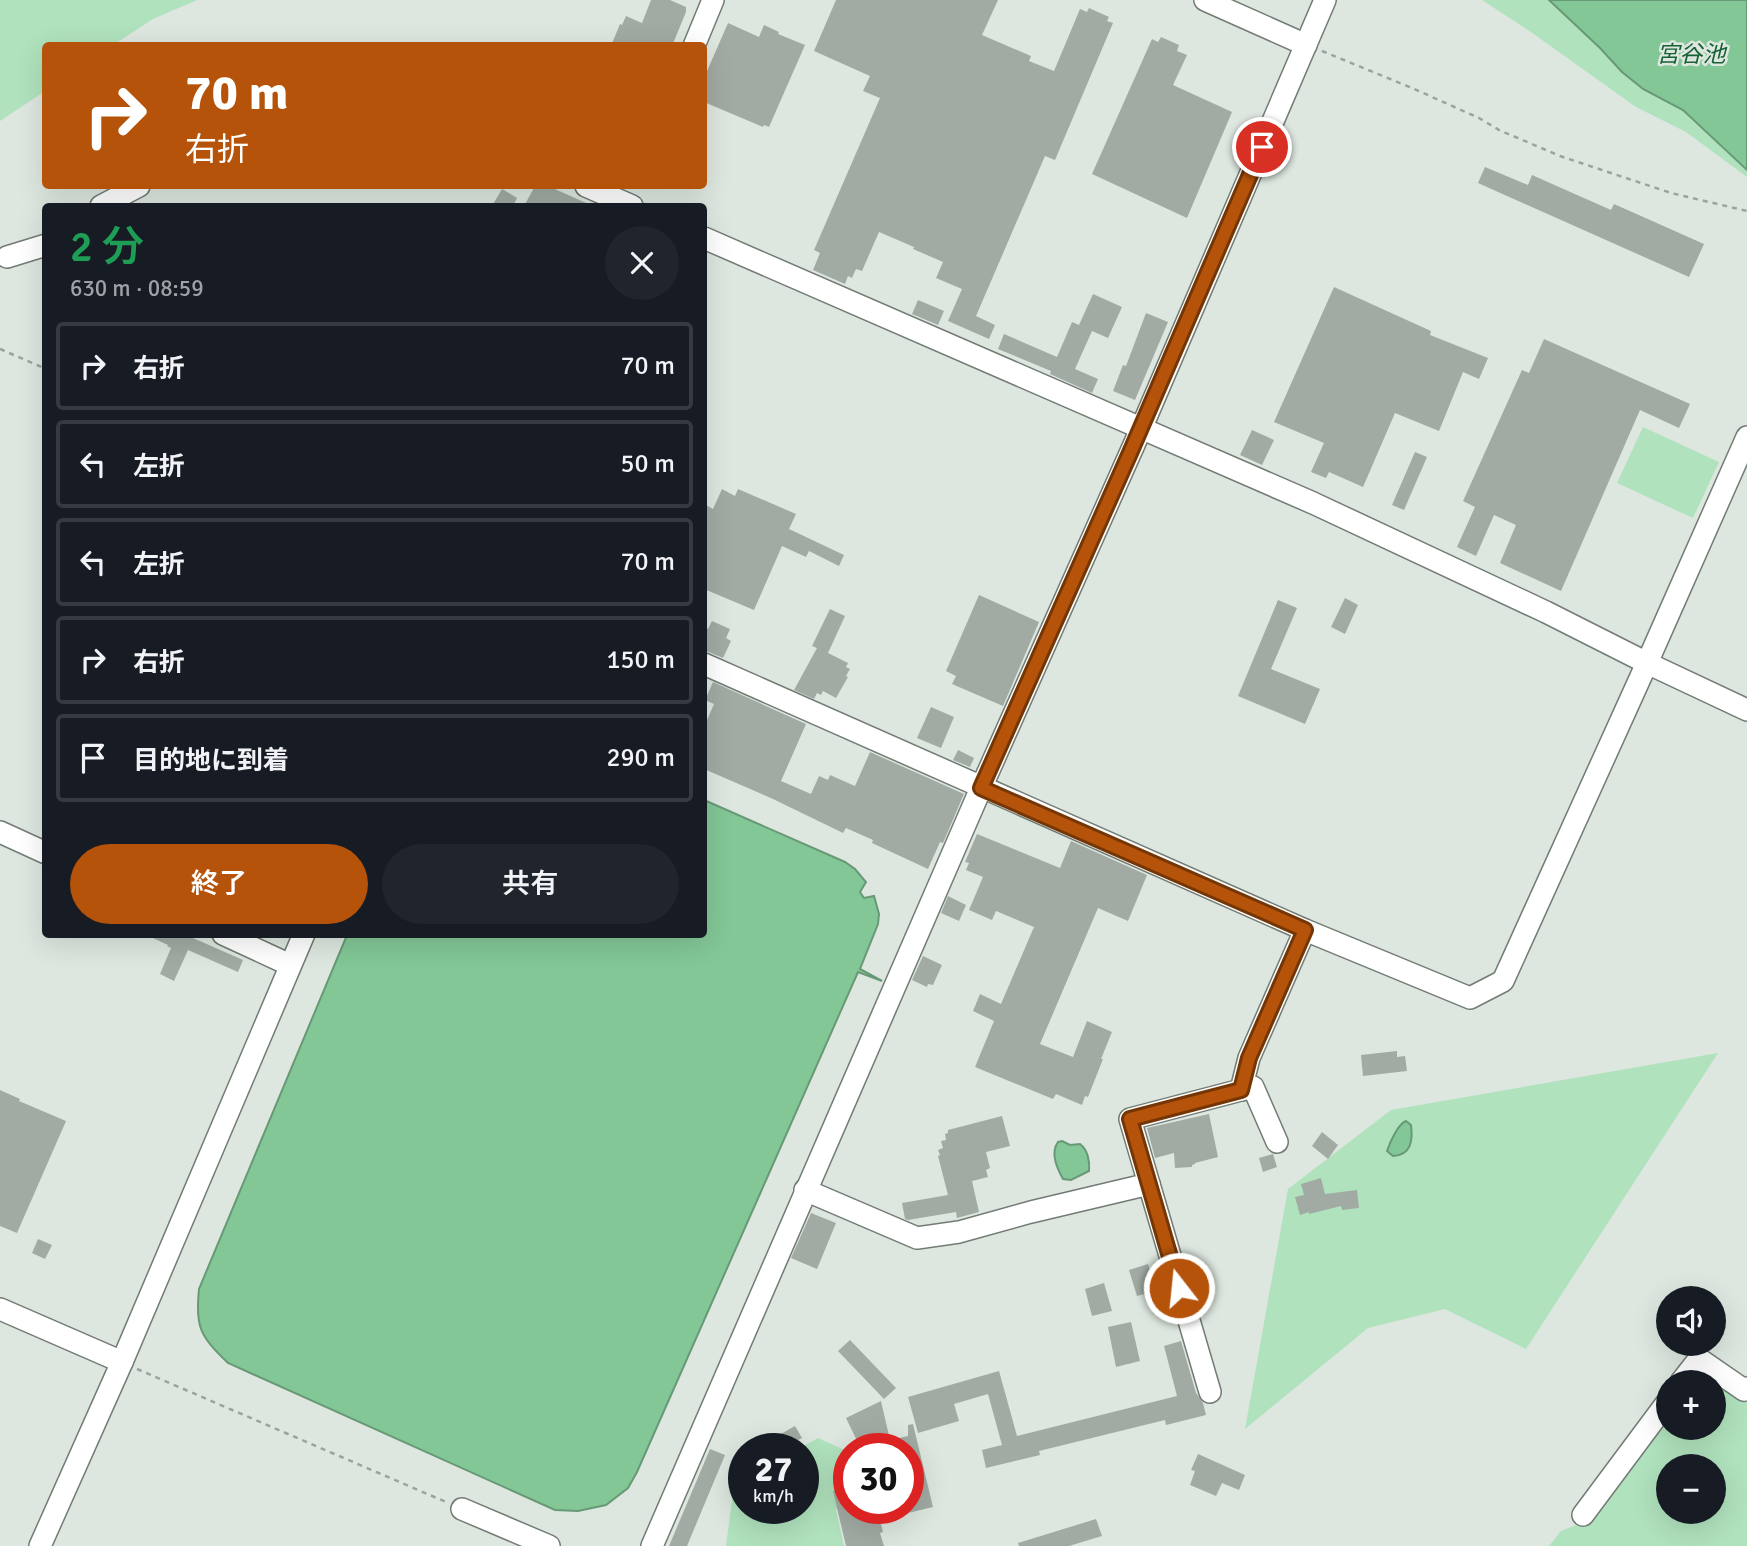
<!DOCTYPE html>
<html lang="ja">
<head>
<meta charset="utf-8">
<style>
  :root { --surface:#171b24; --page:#20242c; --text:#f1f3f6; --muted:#9ea1a6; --line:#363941; --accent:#b45309 }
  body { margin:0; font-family:Signika,"Noto Sans JP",sans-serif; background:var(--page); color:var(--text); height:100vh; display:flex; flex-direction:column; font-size:26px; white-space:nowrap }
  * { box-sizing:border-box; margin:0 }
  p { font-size:23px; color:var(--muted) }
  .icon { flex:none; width:38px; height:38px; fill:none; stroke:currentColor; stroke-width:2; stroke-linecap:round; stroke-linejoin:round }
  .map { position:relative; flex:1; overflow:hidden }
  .side { position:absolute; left:42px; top:203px; width:665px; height:735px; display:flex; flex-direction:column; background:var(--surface); border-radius:7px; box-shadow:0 7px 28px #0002 }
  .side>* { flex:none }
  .top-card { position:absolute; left:42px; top:42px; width:665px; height:147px; border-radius:7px; box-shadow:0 7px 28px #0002; background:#b45309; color:#fff; overflow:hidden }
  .buttons { position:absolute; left:1656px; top:1286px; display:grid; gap:14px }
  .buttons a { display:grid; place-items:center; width:70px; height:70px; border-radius:50%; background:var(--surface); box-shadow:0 7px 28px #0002; font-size:35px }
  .speed { position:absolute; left:728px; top:1433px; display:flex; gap:14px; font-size:35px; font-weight:700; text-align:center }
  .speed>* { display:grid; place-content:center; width:91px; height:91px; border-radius:50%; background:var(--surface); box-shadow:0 7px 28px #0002; line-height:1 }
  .speed small { font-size:18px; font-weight:400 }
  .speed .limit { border:10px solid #d22; background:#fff; color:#111 }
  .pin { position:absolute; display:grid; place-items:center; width:60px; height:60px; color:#fff; margin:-30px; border:4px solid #fff; border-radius:50%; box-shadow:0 2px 7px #0007 }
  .me { position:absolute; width:77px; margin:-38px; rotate:344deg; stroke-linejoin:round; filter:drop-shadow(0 0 5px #0008) }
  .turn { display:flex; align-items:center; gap:24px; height:147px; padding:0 28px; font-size:32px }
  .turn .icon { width:91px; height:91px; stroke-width:2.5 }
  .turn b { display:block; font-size:49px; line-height:60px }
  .round { display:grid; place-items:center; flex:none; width:74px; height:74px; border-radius:37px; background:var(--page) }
  .summary { display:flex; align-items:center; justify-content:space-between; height:119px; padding:0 28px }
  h1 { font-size:42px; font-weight:600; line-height:52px; color:#1e9e55 }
  .primary-button { display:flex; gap:14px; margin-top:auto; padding:14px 28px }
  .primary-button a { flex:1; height:80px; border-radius:42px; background:var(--accent); color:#fff; font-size:28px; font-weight:600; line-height:80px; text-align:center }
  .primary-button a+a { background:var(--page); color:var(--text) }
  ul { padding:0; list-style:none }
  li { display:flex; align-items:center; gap:21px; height:88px; margin:0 14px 10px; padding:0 14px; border:4px solid var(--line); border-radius:7px }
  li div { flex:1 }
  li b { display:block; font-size:26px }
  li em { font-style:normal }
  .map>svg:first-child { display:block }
</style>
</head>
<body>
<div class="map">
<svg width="1747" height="1546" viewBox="0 0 1747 1546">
  <rect width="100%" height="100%" fill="#dde7df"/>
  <!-- green -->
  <g fill="#b0e2bd" fill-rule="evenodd">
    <path d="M0 0H197L153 19 113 45 46 46 45 91 0 121Z"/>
    <path d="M1482 0H1747V177L1686 132 1636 107 1528 30Z"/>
    <path d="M1643 427 1719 462 1693 518 1617 483Z"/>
    <path d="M1718 1053 1526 1349 1445 1309 1368 1328 1245 1429 1288 1189 1391 1110Z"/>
    <path d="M1713 1384 1747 1401V1546H1549L1561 1531 1588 1520 1668 1414V1428H1713ZM1668 1466H1713V1512H1668Z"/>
    <path d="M818 1438 849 1452V1489L836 1510 844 1546H726L734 1485 744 1480V1508H803V1449H798Z"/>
  </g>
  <!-- water -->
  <g fill="#83c796" stroke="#689976" stroke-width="2">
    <path d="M1549 0H1747V170L1683 110 1643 89 1622 72 1600 48Z"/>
    <path d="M704 800 845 862 855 869 866 882 860 892 864 898 874 896 879 914 878 924 860 969 882 981 858 972 637 1472 628 1488 606 1505 578 1511 555 1510 228 1363C200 1336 195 1327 199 1289L347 935 704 934Z"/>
    <path d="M1406 1121 1411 1125C1413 1141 1411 1155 1393 1156L1387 1151C1390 1142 1398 1124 1406 1121Z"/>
    <path d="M1062 1141 1070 1145 1080 1144C1088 1150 1090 1162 1089 1171L1071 1180 1063 1179C1057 1168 1050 1153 1058 1142Z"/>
  </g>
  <!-- building -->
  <g fill="#a1aba3">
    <path d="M651 0H670L686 7V12L672 46H611L620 24 622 25 626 16 642 23Z"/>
    <path d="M836 0H998L982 35 1031 56 1029 61 1054 71 1080 9 1087 12 1089 8 1109 17 1107 21 1113 23 1055 160 1045 156 976 316 995 325 989 339 948 321 962 289 936 278 943 262 913 249 914 247 879 232 862 271 856 269 852 278 848 276 845 284 813 270 820 253 814 250 880 98 863 91 870 76 814 51Z"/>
    <path d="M728 23 759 37 764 25 779 32 778 34 805 45 769 127 764 125 763 127 704 102V78Z"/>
    <path d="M1161 37 1179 45 1177 51 1187 55 1173 85 1232 112 1187 218 1092 174 1152 39 1158 42Z"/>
    <path d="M1485 167 1528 185 1532 175 1611 210 1614 204 1704 244 1689 277 1478 183Z"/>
    <path d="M535 186H548L593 206H524Z"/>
    <path d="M502 189 517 198 513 206H492Z"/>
    <path d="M1334 287 1431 331 1430 335 1488 358 1479 379 1463 372 1439 431 1395 413 1363 487 1329 472 1326 478 1311 472 1324 443 1274 422Z"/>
    <path d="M1093 294 1122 307 1108 338 1092 331 1075 369 1098 379 1092 393 1050 374 1051 371 998 349 1004 334 1057 357 1072 322 1079 325Z"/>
    <path d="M918 300 944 311 938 325 912 314Z"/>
    <path d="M1146 313 1168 322 1135 400 1113 391 1123 365 1126 366Z"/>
    <path d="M1544 339 1690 404 1679 428 1640 410 1561 591 1500 563 1516 525 1494 515 1476 556 1457 547 1475 507 1463 501 1522 370 1529 373Z"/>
    <path d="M1252 430 1274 440 1262 465 1240 455Z"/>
    <path d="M1415 452 1427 457 1404 510 1392 505Z"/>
    <path d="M722 489 735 496 738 489 796 514 789 529 844 555 839 566 809 551 806 557 782 546 754 610 704 589V504L713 509Z"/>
    <path d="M979 595 1039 622 1003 706 952 684 956 676 946 671Z"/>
    <path d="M1345 598 1358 605 1345 634 1331 627Z"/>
    <path d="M1278 600 1297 608 1271 669 1320 689 1305 724 1238 696Z"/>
    <path d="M830 609 845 616 828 653 848 663 846 667 850 669 846 676 848 677 836 698 823 691 821 695 817 693 814 699 794 690 817 648 812 646Z"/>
    <path d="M712 621 730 629 726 638 731 641 723 658 704 650V627L708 629Z"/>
    <path d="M713 682 806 724 781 781 811 794 819 776 828 780 830 775 855 786 870 752 964 794 943 843 940 842 928 869 872 843 873 840 846 828 843 833 773 799 704 769V727L714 704 705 700Z"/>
    <path d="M931 707 954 717 941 748 917 738Z"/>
    <path d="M958 750 974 758 970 767 953 760Z"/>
    <path d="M977 834 1060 868 1071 841 1147 875 1128 921 1098 908 1040 1044 1073 1057 1087 1021 1112 1032 1101 1059H1103L1088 1097 1085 1096 1082 1105 1056 1094 1053 1099 975 1067 994 1021 973 1011 980 994 1001 1004 1034 927 996 911 992 920 969 910 983 877 966 870 969 863 965 862Z"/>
    <path d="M948 896 966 905 959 921 941 913Z"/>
    <path d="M144 934H194L193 938 243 960 238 972 188 950 174 981 160 974 171 948 167 946 168 945Z"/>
    <path d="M923 956 942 965 933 985 928 984 927 987 912 980Z"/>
    <path d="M1397 1051V1057L1405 1056 1407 1071 1363 1076 1361 1055Z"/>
    <path d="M0 1090 20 1099 19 1101 66 1121 17 1233 0 1226Z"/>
    <path d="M1209 1114 1218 1157 1195 1163V1164L1192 1165V1167L1175 1168 1174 1153 1155 1158 1147 1128Z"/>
    <path d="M1002 1116 1010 1146 986 1152 990 1168 986 1170 988 1177 972 1181 979 1212 957 1218 956 1212 908 1220 905 1219 902 1203 948 1195 938 1156 940 1155 938 1150 943 1148 941 1141 946 1140 945 1134 948 1133V1130Z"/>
    <path d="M1322 1132 1338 1145 1328 1159 1312 1146Z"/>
    <path d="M1273 1154 1277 1167 1263 1172 1259 1158Z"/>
    <path d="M1321 1178 1325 1194 1357 1190 1359 1208 1342 1210 1341 1206 1309 1214V1212L1300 1215 1295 1197 1304 1195 1301 1184Z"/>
    <path d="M811 1213 836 1223 817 1269 791 1258Z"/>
    <path d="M38 1239 52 1245 45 1259 32 1253Z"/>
    <path d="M1148 1264 1150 1271 1153 1270 1158 1290 1137 1296 1129 1270Z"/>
    <path d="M1104 1283 1112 1311 1092 1316 1085 1289Z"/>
    <path d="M1131 1322 1140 1361 1116 1367 1108 1327Z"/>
    <path d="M850 1340 896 1388 884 1399 838 1351Z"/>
    <path d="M1181 1341 1196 1393 1203 1403 1206 1415 1166 1425 1165 1420 1039 1451 1040 1455 986 1468 982 1450 1002 1445 988 1394 954 1404 959 1421 918 1433 908 1397 999 1371 1017 1436 1177 1396 1164 1346Z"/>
    <path d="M881 1401 890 1440 908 1436V1425L913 1424 933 1507 908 1513V1449H861L846 1418Z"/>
    <path d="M795 1426 802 1438 782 1449H754Z"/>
    <path d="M710 1449 725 1455 687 1546H669Z"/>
    <path d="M1198 1454 1245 1475 1239 1490 1222 1483 1216 1496 1190 1485 1195 1471 1191 1470Z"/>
    <path d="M849 1487V1508H907L908 1514 880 1520 883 1532 880 1533 884 1546H846L833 1491Z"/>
    <path d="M1096 1519 1102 1536 1069 1546H1019L1018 1543Z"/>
  </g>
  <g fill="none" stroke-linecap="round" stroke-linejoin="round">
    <defs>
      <g id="minor">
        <path d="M1205 0 1306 45"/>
        <path d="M694 46 713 0"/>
        <path d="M586 186 632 206"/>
        <path d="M101 206 139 186"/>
        <path d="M704 238 1313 503 1546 612 1647 663 1747 710"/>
        <path d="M7 257 46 245"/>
        <path d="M704 664 1305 930 1470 998 1503 981 1647 663 1747 437"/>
        <path d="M0 832 46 853"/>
        <path d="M223 934 290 965"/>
        <path d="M1241 1090 1253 1087 1277 1142"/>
        <path d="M1149 1184 1210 1392"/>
        <path d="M805 1190 917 1238 959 1232 1031 1212 1149 1184 1130 1119 1241 1090 1249 1058 1305 930"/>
        <path d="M0 1309 122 1362"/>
        <path d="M1681 1382 1699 1359 1744 1390 1747 1388"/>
        <path d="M462 1509 549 1546"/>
        <path d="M1583 1515 1668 1401"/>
        <path d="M40 1546 122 1362 304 934"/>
        <path d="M652 1546 981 788 1141 429 1325 0"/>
      </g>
    </defs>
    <!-- minor casing -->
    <use href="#minor" stroke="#727b74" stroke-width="24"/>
    <!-- path -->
    <g stroke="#9ba39c" stroke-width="2.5" stroke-dasharray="5 5" stroke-linecap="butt">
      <path d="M1322 51 1412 88 1479 118 1499 130 1560 156 1671 193 1747 211"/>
      <path d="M0 349 46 369"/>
      <path d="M137 1369 446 1502"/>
    </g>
    <!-- minor -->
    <use href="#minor" stroke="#fff" stroke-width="21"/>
  </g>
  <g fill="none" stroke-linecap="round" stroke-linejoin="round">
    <defs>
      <path id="route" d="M1179 1288 1130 1119 1241 1090 1249 1058 1305 930 981 788 1130 453 1262 147"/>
    </defs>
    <!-- route casing -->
    <use href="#route" stroke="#753606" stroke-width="18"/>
    <!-- route -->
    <use href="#route" stroke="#b45309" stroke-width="12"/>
  </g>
  <g text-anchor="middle" stroke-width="5" stroke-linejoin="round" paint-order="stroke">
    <!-- water labels -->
    <g font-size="23" font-style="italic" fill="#166135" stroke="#dde7df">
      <text x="1691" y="62">宮谷池</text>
    </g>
  </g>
</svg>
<div class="buttons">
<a><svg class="icon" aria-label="sound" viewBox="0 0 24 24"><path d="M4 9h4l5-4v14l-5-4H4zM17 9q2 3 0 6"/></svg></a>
<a>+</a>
<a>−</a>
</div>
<div class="speed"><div>27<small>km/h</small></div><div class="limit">30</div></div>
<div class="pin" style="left:1262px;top:147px;background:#d93025"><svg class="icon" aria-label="arrive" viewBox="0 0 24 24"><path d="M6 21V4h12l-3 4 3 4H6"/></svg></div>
<svg class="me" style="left:1179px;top:1288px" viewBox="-20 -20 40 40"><circle r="17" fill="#b45309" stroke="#fff" stroke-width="3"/><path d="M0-11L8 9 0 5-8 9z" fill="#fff"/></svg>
<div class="top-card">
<div class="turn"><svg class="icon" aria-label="right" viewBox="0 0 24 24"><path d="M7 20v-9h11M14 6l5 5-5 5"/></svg><div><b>70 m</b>右折</div></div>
</div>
<section class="side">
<div class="summary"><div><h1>2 分</h1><p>630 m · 08:59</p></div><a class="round"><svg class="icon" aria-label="close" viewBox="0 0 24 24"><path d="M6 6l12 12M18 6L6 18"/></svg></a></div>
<ul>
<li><svg class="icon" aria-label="right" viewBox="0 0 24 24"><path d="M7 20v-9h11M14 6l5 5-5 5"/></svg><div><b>右折</b></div><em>70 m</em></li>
<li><svg class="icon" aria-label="left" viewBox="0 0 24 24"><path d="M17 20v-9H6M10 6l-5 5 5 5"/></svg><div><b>左折</b></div><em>50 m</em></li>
<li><svg class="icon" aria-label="left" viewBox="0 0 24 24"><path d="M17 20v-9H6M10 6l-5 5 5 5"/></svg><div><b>左折</b></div><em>70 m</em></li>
<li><svg class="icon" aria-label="right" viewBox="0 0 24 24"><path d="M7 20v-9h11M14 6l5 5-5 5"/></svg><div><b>右折</b></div><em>150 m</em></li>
<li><svg class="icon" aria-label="arrive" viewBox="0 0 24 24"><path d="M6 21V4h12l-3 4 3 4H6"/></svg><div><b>目的地に到着</b></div><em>290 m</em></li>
</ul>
<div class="primary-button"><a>終了</a><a>共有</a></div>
</section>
</div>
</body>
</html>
